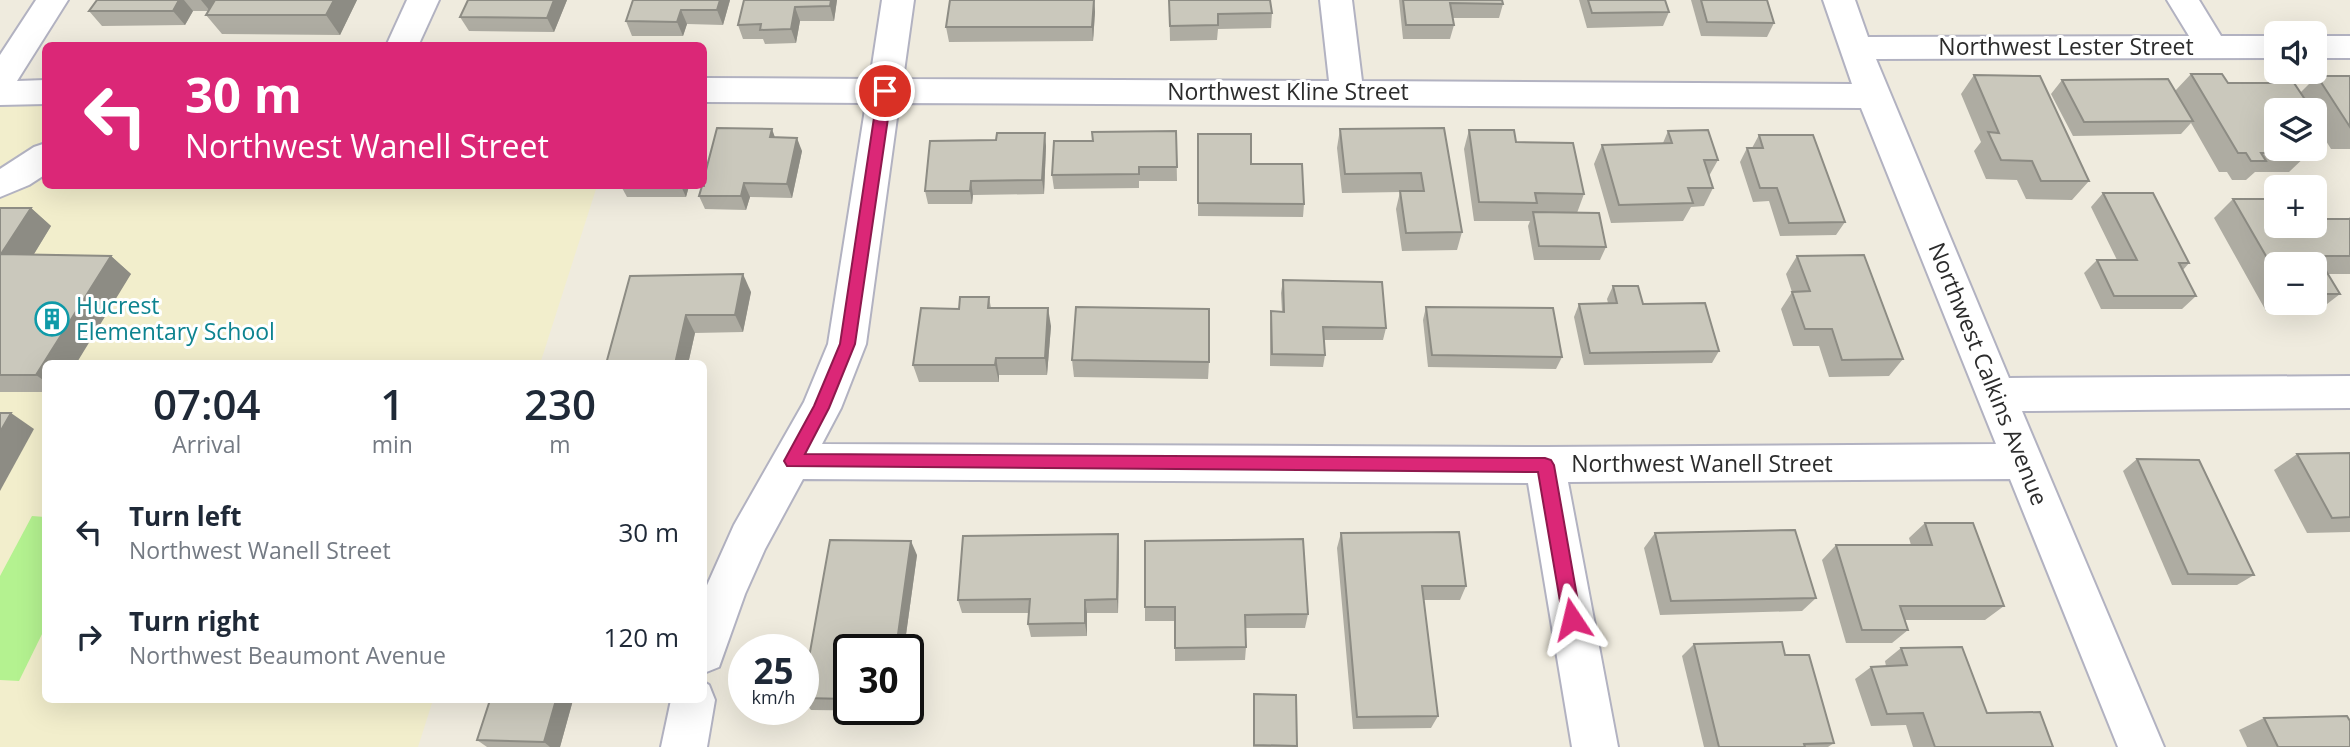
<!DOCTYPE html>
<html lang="en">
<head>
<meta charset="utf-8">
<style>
  :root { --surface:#fff; --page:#f6f6f7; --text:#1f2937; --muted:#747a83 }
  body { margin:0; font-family:"Open Sans",sans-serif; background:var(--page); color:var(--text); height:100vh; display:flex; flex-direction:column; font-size:26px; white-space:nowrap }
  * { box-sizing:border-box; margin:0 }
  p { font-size:23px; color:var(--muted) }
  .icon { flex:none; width:38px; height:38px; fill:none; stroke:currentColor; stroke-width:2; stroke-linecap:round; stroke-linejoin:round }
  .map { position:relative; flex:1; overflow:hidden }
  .panel { position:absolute; left:42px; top:360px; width:665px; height:343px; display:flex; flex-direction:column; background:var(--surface); border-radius:10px; box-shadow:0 7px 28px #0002 }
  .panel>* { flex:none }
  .banner { position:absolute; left:42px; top:42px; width:665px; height:147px; border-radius:10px; box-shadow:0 7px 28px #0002; background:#db2777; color:#fff; overflow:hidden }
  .fabs { position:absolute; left:2264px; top:21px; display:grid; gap:14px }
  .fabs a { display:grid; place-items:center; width:63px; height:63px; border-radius:10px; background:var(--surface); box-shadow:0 7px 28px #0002; font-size:35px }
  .speed { position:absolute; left:728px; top:634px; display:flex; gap:14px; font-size:35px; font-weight:700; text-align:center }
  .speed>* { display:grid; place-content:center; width:91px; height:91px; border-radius:50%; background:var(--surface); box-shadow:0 7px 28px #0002; line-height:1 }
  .speed small { font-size:18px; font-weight:400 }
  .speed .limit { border:4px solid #111; border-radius:10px; background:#fff; color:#111 }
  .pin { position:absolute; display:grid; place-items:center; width:60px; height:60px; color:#fff; margin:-30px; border:4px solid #fff; border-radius:50%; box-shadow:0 2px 7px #0007 }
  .me { position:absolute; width:77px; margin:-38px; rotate:350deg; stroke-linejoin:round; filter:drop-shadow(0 0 5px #0008) }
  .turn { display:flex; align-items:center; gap:24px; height:147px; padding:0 28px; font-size:32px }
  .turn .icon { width:91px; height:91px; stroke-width:2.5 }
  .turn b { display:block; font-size:49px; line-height:60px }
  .eta { display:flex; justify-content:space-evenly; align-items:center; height:119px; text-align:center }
  .eta b { font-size:42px; font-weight:600; line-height:49px }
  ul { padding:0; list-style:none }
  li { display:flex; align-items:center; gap:21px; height:105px; padding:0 28px }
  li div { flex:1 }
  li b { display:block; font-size:26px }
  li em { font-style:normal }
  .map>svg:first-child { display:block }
</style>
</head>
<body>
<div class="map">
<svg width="2350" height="747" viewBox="0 0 2350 747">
  <rect width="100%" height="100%" fill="#efebde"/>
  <!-- education -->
  <path fill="#f2eecc" d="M45 100 46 186H597L540 364H46V700H433L418 747H0V101Z"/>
  <!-- pitch -->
  <path fill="#b4f290" d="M32 516 45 517V628L19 681 0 680V576Z"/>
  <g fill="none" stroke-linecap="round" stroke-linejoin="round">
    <defs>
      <g id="minor">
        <path d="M36 0H68L17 81 46 80V104L0 105V55Z"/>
        <path d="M407 0H439L418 46H386Z"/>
        <path d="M882 0H914L903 79 1329 81 1320 0H1352L1362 81 1852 84 1823 0H1855L1868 37 2189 36 2167 0H2199L2221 36H2277V58L1876 59 2009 378 2350 376V408L2022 411 2164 747H2118L2010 479 1568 482 1618 747H1572L1528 483 803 479 765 549 745 594 719 667 704 673V592L734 525 804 402 828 344 866 103 704 102V78L870 79ZM899 103 1861 108 1996 444 1545 447 822 444 841 408 866 344Z"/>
        <rect x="2315" y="36" width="35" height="22"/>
        <path d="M46 143V174L29 185 0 197V169L34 147Z"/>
        <path d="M704 682 709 685 715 700 707 747H661L671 700H704Z"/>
      </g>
    </defs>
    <!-- minor casing -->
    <use href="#minor" stroke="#b2b2c1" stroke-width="4"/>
    <!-- minor -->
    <use href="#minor" fill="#fff" fill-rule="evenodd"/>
  </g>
  <!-- wall -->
  <g fill="#aeaca2" fill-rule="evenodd">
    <path d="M97 0H357L340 35 222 34 206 15 208 11H193L185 25 102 26 89 11Z"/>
    <path d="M567 0 554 32 469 31 460 17Z"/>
    <path d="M730 0 723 25 687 24 683 36H632L626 21Z"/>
    <path d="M744 0H837L834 21H800L796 43 765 44 763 39H743L738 25Z"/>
    <path d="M1094 0 1095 12 1093 41 949 42 946 27Z"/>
    <path d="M1169 0 1272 13 1271 28 1218 29 1217 40 1170 41Z"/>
    <path d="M1399 0H1502L1503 4 1499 18H1452L1454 25 1450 39H1403Z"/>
    <path d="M1579 0H1665L1669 12 1663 26 1587 28Z"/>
    <path d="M1691 0H1767L1774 23 1767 37 1701 36Z"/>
    <path d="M2191 74 2228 83 2301 92 2317 76H2350V149H2331L2318 128 2315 130V110H2277L2309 153 2289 172H2255L2246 180H2232L2227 172H2219L2191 123 2181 134 2073 136 2051 94 2062 80 2175 91Z"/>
    <path d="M1974 75 2089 181 2072 200 2026 199 2017 180 1986 179 1974 151 1981 142 1961 94Z"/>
    <path d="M1444 128 1462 232 1457 250 1402 251 1396 209 1400 192 1342 193 1337 148 1340 129Z"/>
    <path d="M1469 130 1516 142 1584 194 1577 213 1606 247 1600 260H1534L1528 226 1530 221H1474L1464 149Z"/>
    <path d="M1176 131 1177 181H1139V188L1054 189 1052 175 1093 141Z"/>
    <path d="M1668 131 1718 160 1709 176 1713 188 1704 206 1691 207 1683 221 1611 223 1594 164 1602 145 1663 143Z"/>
    <path d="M1198 134 1251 164 1304 204 1303 217 1198 216Z"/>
    <path d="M1759 135 1845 222 1836 235 1780 236 1769 201 1753 202 1740 162 1747 148H1752Z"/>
    <path d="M776 137 802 151 792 198 750 197 746 210 705 209 699 196Z"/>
    <path d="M1046 146 1044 194 973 195 972 204H928L925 191Z"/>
    <path d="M621 186H689L686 197H627Z"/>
    <path d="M2103 193 2189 263 2183 270 2196 296 2182 309H2101L2084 273 2097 260H2117L2091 207Z"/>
    <path d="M2233 199 2277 226 2348 219 2350 217V274H2328L2340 294 2318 311H2266L2214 218ZM2277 264H2315V303H2277Z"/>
    <path d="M0 208H31L51 226 34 254 111 256 131 274 46 364V392H0Z"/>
    <path d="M1797 256 1903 359 1889 376 1829 377 1819 346H1793L1781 309 1792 292 1786 274Z"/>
    <path d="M630 276 751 292 743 332 695 333 688 364H606Z"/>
    <path d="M1283 280 1386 328 1383 340H1324L1325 355 1323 367 1270 366V324L1271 311 1282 312 1281 293Z"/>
    <path d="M1613 286 1719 351 1712 363 1584 365 1574 317 1579 304 1608 303 1607 299Z"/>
    <path d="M989 297 991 308 1051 326 1047 375H999V382H919L913 365 959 309Z"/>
    <path d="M1426 307 1562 357 1556 369 1428 367 1423 320Z"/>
    <path d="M1072 360 1209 362 1208 379 1074 377Z"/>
    <path d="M2350 453V532L2307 533 2274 470 2297 454Z"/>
    <path d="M2137 459 2254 575 2237 585H2172L2123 471Z"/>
    <path d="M1925 523 2004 606 1985 620H1905L1908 630 1892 643H1846L1822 560 1836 545H1911L1909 538Z"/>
    <path d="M1341 533 1466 586 1460 600H1423L1438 716 1431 728 1353 729 1337 548Z"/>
    <path d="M1655 533 1816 598 1802 611 1660 615 1644 548Z"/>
    <path d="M1118 534 1119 549 1118 613H1087V636L1031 637 1028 624 1029 613H962L958 600Z"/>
    <path d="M1145 541 1308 614 1305 628H1246V647L1245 660 1175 661V621H1145Z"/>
    <path d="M917 555 904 649H849V709H896L895 711 811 710 803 700V691Z"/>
    <path d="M1694 644 1785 655 1834 743 1828 747H1704L1682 656Z"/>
    <path d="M1901 648 1987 713 2053 747H1913L1906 725 1871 726 1855 679 1871 667 1886 666 1885 661Z"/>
    <path d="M1254 694 1296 695 1297 747H1253Z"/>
    <path d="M573 700 560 747H487L477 740Z"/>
    <path d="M2264 718 2350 747H2247L2239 730Z"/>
  </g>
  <!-- shaded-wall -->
  <g fill="#8d8c84">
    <path d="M179 0H184L193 11 185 25 173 11Z"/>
    <path d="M201 0H217L210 11Z"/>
    <path d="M334 0H357L340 35 326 15Z"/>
    <path d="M554 0H567L554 32 547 18Z"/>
    <path d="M720 0H730L723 25 717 10Z"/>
    <path d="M831 0H837L834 21 830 6Z"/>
    <path d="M1094 0 1095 12 1093 41 1092 27Z"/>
    <path d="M795 7 800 21 796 43 791 29Z"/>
    <path d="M681 10 687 24 683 36 677 22Z"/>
    <path d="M772 129 777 143 770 137Z"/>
    <path d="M1045 133 1046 146 1044 194 1042 180Z"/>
    <path d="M797 138 802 151 792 198 787 184Z"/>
    <path d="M971 181 973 195 972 204 970 191Z"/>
    <path d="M744 183 750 197 746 210 741 196Z"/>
    <path d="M681 186H689L686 197Z"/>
    <path d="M31 208 51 226 23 272 1 254Z"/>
    <path d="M111 256 131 274 76 364H46V382L36 375Z"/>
    <path d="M743 274 751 292 743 332 735 315Z"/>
    <path d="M1048 308 1051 326 1047 375 1045 358Z"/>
    <path d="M686 315 695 333 688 364H675Z"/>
    <path d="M996 358 999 375V382L995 365Z"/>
    <path d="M11 413 34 429 0 491V432Z"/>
    <path d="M1118 534 1119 549 1118 613 1117 599Z"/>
    <path d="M911 541 917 555 904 649H896Z"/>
    <path d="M1085 600 1087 613V636L1085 623Z"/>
    <path d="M556 700H573L560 747H550L544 742Z"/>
  </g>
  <!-- building -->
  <g fill="#cac8bc" stroke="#8d8c84" stroke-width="2">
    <path d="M97 0H179L173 11H89Z"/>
    <path d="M215 0H334L326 15H206Z"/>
    <path d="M468 0H554L547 18 460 17Z"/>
    <path d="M633 0H720L717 10H681L677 22 626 21Z"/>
    <path d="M744 0H831L830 6 795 7 791 29 760 30 761 24 738 25Z"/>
    <path d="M950 0H1094L1092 27H946Z"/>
    <path d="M1169 0H1270L1272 13 1218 14V25L1170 26Z"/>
    <path d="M1403 0H1502L1503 4 1450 3 1454 25H1406Z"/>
    <path d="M1588 0H1665L1669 12 1592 13Z"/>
    <path d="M1701 0H1767L1774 23 1707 22Z"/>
    <path d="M2191 74H2222L2228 83H2294L2312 110H2277V149H2306L2309 153H2261L2266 161H2251L2246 153H2238Z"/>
    <path d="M1974 75 2040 76 2089 181H2041L2032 161 2001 160 1988 132 1999 133Z"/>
    <path d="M2317 76H2350V127Z"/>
    <path d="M2168 79 2193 121 2084 122 2062 80Z"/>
    <path d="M2315 115 2321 124H2315Z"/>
    <path d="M717 128 772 129 770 137 797 138 787 184 744 183 741 196H699L702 186H704V178Z"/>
    <path d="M1444 128 1462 232 1406 233 1400 191H1424L1421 173 1345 174 1340 129Z"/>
    <path d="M1469 130H1514L1516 142 1573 143 1584 194 1535 193 1537 203 1479 202Z"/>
    <path d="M1708 130 1718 160H1704L1713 188H1688L1693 203 1619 205 1602 145 1672 143 1668 131Z"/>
    <path d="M1176 131 1177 167H1139V174L1052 175 1054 141H1093L1092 132Z"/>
    <path d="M997 133H1045L1042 180 971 181 970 191H925L930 141 996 140Z"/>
    <path d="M1198 134H1251V164H1302L1304 204 1198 203Z"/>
    <path d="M1759 135H1813L1845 222 1789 223 1777 188H1760L1747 148H1763Z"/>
    <path d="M2103 193H2153L2189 263H2179L2196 296H2114L2097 260H2137Z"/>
    <path d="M2233 199H2276L2277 226H2315V219H2350V256H2317L2340 294H2315V264H2277V275Z"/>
    <path d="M0 208H31L1 254 111 256 36 375H0Z"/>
    <path d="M1533 212 1599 213 1606 247 1539 246Z"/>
    <path d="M1864 255 1903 359 1842 360 1832 329H1805L1792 292 1810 291 1797 256Z"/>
    <path d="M743 274 735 315H686L675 364H606L630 276Z"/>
    <path d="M1283 280 1382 282 1386 328 1323 327 1325 355 1272 354 1271 311 1284 312Z"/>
    <path d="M1613 286H1638L1643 304 1705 303 1719 351 1590 353 1579 304 1617 303Z"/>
    <path d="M960 297H989L988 308H1048L1045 358H996L995 365H913L921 308 959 309Z"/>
    <path d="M1076 307 1209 309V362L1072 360Z"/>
    <path d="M1426 307 1553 308 1562 357 1432 355Z"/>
    <path d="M0 413H11L0 432Z"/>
    <path d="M2350 453V517L2332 518 2297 454Z"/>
    <path d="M2137 459 2199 460 2254 575 2188 574Z"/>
    <path d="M1925 523H1973L2004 606H1900L1908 630H1862L1836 545H1932Z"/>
    <path d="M1795 530 1816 598 1671 601 1655 533Z"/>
    <path d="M1459 532 1466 586H1422L1438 716 1357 717 1341 533Z"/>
    <path d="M1118 534 1117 599 1085 600V623L1028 624 1030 599 958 600 963 536Z"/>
    <path d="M1303 539 1308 614 1245 615 1246 647 1175 648V607H1145V541Z"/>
    <path d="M830 540 911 541 896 649H849V699L803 698V691Z"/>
    <path d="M1782 642 1785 655H1809L1834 743 1804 744 1805 747H1719L1694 644Z"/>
    <path d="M1962 647 1987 713 2040 712 2053 747H1935L1923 713 1887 714 1871 667 1907 665 1901 648Z"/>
    <path d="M1254 694 1296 695 1297 746 1254 745Z"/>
    <path d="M490 700H556L544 742 477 740Z"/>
    <path d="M2347 716 2350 721V747H2278L2264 718Z"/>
  </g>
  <!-- route -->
  <path fill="#db2777" stroke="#8e194d" stroke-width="2" d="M885 86 892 91 855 344 829 408 805 454 1545 458 1551 460 1554 465 1581 619 1579 625 1572 627 1566 625 1563 619 1538 472 787 466 784 461 814 406 840 344 878 91Z"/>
  <!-- icons -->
  <defs>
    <symbol id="building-ring" viewBox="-11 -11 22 22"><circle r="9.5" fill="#fff" stroke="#0f9aa8" stroke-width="1.5"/><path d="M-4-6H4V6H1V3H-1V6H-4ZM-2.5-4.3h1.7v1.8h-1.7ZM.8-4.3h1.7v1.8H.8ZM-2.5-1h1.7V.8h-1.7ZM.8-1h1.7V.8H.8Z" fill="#0f9aa8"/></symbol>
  </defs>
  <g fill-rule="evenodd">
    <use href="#building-ring" x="33" y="300" width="38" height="38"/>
  </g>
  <g text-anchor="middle" stroke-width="6" stroke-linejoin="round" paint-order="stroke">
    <!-- street labels -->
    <g font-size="23" fill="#2c2c2c" stroke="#fff">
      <text x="2066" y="55">Northwest Lester Street</text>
      <text x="1288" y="100">Northwest Kline Street</text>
      <text transform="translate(1988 374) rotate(68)" y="8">Northwest Calkins Avenue</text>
      <text x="1702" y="472">Northwest Wanell Street</text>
    </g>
    <!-- culture labels -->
    <g font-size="23" fill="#0d838f" stroke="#fff" text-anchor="start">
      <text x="76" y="314">Hucrest<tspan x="76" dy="26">Elementary School</tspan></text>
    </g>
  </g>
</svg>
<div class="fabs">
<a><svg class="icon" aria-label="sound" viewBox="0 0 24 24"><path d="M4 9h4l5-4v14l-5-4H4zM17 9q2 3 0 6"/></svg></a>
<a><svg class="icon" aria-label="layers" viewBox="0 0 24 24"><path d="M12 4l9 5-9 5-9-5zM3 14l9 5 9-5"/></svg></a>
<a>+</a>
<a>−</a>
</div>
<div class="speed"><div>25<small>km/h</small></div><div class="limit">30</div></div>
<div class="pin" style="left:885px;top:91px;background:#d93025"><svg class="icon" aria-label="arrive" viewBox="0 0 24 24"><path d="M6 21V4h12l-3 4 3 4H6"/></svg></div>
<svg class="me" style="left:1572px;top:619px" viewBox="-20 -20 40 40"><path d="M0-17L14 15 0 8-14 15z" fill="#db2777" stroke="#fff" stroke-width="4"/></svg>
<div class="banner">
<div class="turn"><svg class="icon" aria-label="left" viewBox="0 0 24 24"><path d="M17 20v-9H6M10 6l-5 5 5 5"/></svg><div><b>30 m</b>Northwest Wanell Street</div></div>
</div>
<section class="panel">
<div class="eta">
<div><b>07:04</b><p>Arrival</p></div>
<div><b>1</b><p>min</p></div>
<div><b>230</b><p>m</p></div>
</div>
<ul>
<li><svg class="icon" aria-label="left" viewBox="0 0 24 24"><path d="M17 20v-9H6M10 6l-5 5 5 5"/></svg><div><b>Turn left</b><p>Northwest Wanell Street</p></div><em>30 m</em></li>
<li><svg class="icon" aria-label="right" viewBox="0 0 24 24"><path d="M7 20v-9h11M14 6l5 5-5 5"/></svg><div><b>Turn right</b><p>Northwest Beaumont Avenue</p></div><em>120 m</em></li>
</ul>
</section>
</div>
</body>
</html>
